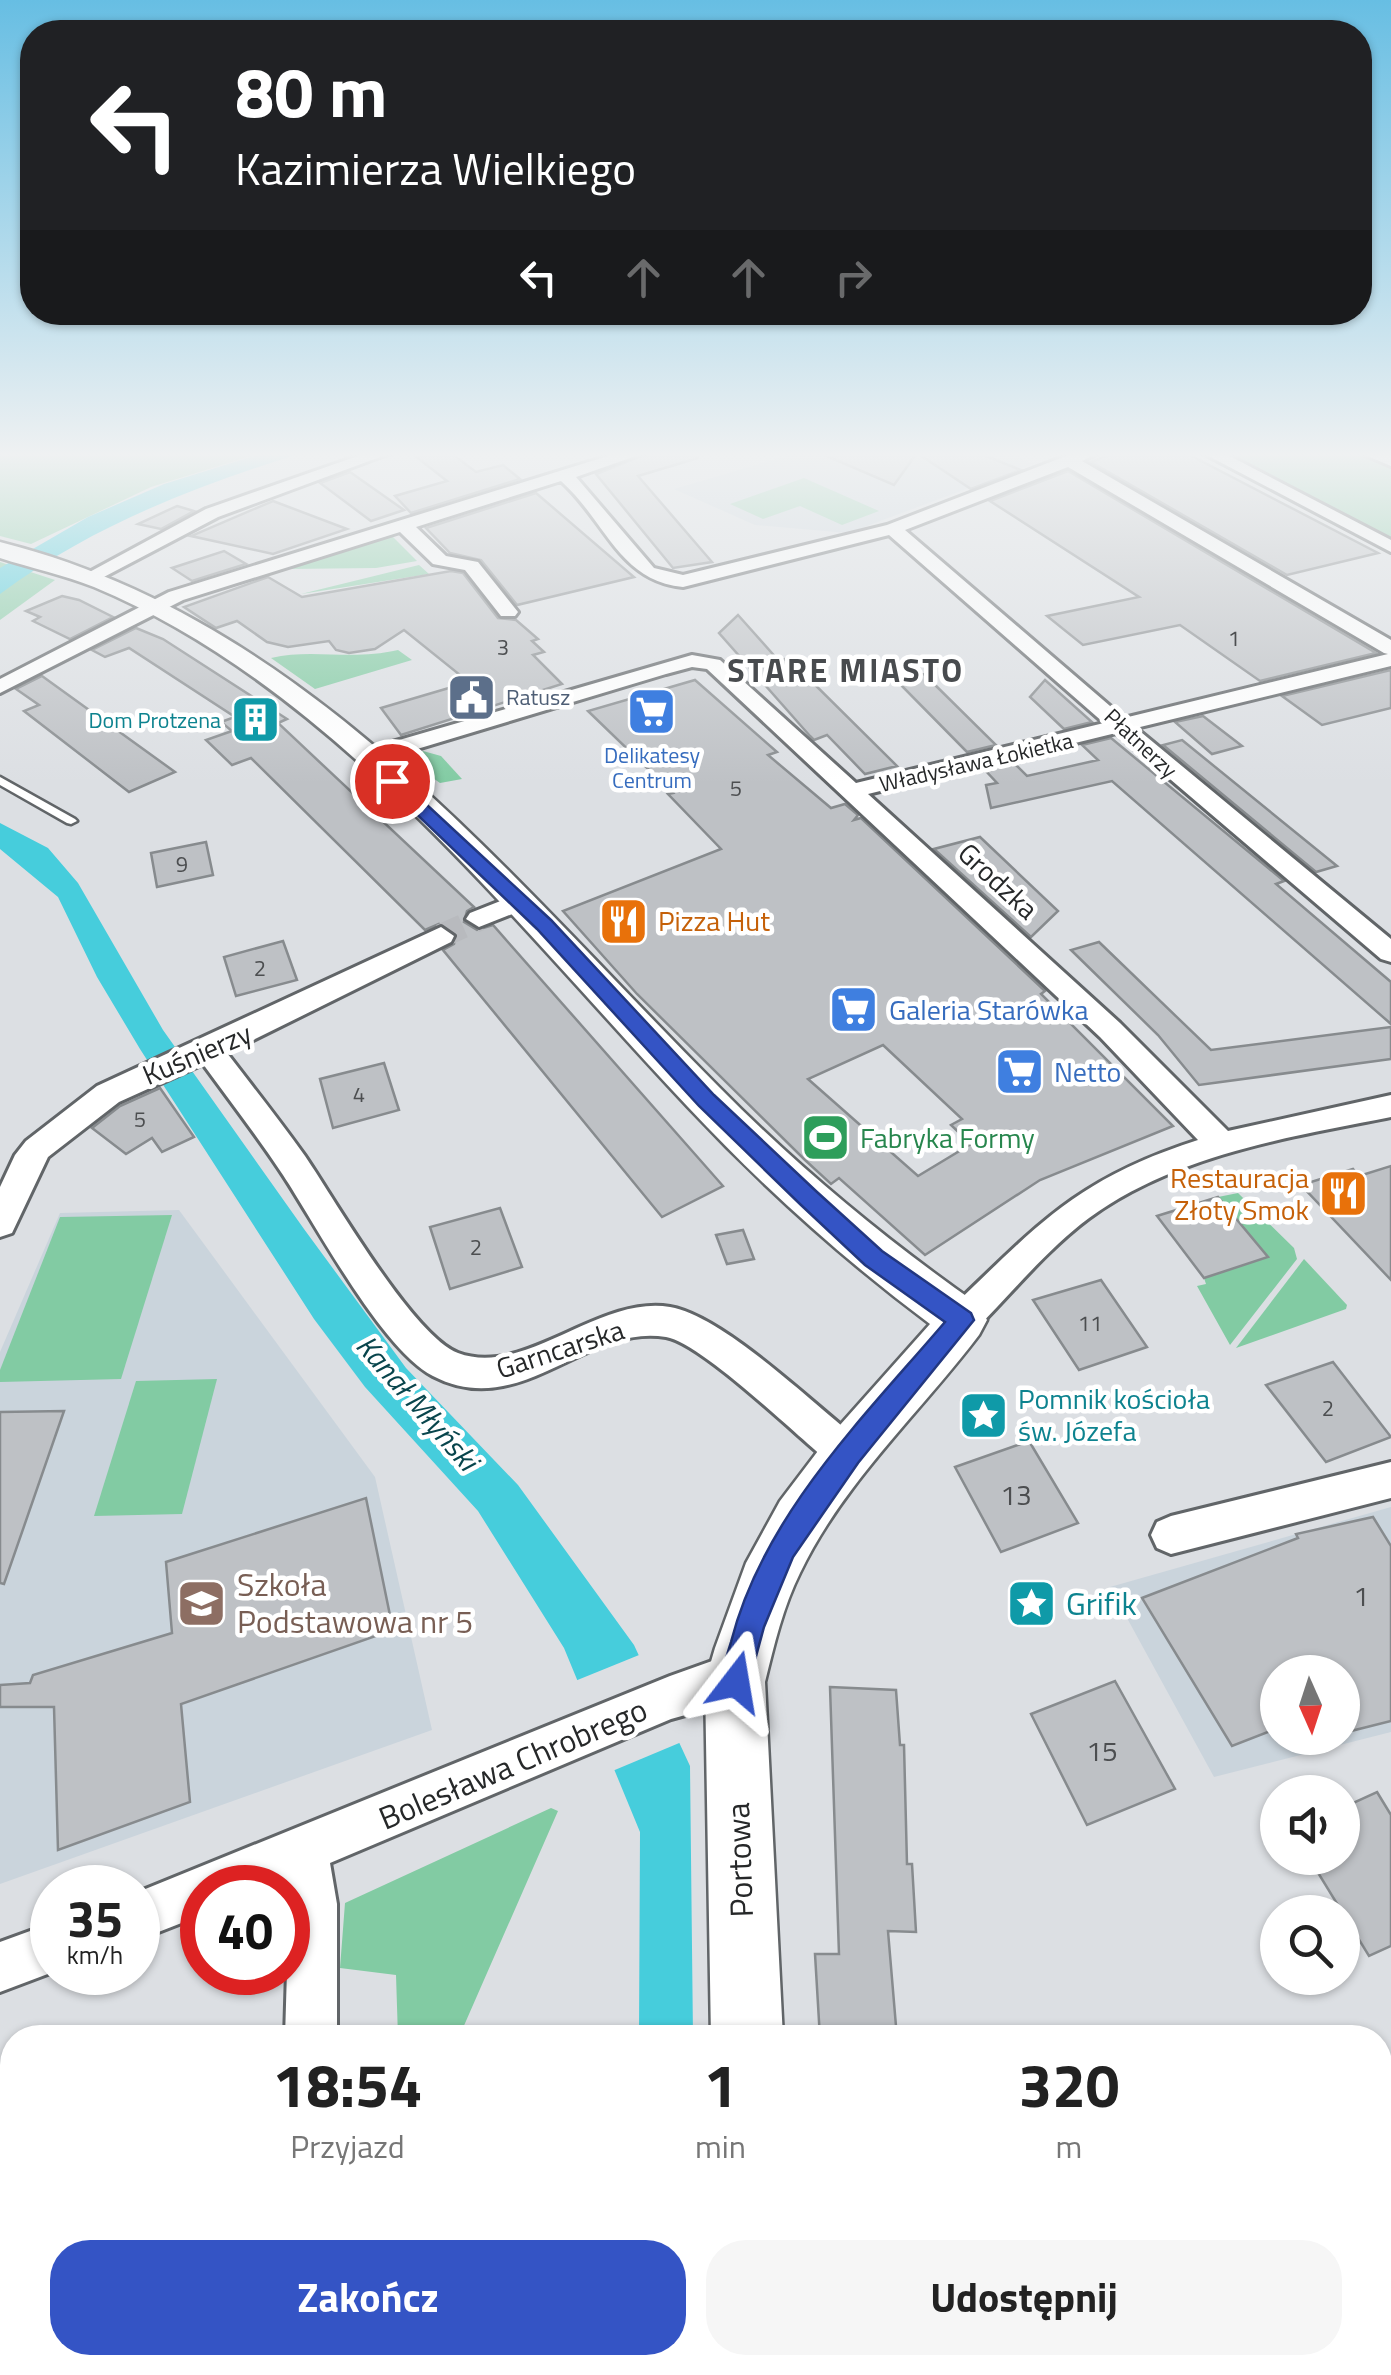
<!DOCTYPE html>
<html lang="pl">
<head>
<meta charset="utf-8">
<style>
  :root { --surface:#fff; --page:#f6f6f6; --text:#222; --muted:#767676; --accent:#3454c5 }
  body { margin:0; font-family:"Titillium Web",sans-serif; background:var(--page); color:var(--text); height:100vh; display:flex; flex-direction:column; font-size:38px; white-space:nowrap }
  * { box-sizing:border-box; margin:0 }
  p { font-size:32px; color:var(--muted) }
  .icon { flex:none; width:55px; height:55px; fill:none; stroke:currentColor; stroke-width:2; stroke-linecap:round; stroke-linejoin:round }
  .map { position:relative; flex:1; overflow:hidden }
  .drawer { position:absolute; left:0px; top:2025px; width:1392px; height:350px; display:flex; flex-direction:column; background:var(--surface); border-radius:40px 40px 0 0; box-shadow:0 2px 8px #0004 }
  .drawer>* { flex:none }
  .top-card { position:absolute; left:20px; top:20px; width:1352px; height:305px; border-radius:40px; box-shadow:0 2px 8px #0004; background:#202124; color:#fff; overflow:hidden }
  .needle { width:65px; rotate:177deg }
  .controls { position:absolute; left:1260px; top:1655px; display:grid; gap:20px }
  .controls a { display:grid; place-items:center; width:100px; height:100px; border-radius:50%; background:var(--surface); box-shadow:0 2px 8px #0004; font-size:50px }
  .speed { position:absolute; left:30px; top:1865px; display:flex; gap:20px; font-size:50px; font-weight:700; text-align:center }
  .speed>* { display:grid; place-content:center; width:130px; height:130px; border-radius:50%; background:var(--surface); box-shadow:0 2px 8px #0004; line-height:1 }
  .speed small { font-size:25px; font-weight:400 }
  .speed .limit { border:15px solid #d22; background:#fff; color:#111 }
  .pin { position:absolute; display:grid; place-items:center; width:85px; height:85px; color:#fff; margin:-42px; border:5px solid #fff; border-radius:50%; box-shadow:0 2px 10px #0007 }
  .me { position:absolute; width:110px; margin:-55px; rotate:14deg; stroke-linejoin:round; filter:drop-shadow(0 0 8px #0008) }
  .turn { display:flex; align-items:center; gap:35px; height:210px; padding:0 50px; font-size:45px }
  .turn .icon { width:130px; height:130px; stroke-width:2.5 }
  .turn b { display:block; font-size:70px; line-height:85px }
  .lanes { display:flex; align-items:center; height:95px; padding:0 50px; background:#0003; justify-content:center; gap:50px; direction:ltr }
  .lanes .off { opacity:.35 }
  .eta { display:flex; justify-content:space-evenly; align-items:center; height:170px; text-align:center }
  .eta b { font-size:60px; font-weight:700; line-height:70px }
  .cta { display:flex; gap:20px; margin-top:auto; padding:20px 50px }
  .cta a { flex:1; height:115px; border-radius:40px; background:var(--accent); color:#fff; font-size:40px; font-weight:700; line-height:115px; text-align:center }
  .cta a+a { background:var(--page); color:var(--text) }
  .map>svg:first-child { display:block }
</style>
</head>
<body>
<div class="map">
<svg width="1391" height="2375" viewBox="0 0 1391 2375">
  <rect width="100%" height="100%" fill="#dcdfe3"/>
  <!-- built -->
  <g fill="#cad4dc" fill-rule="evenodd">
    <path d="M804 451H1004L1033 464 848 533 755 525 674 489Z"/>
    <path d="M179 1210 375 1477 432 1730 0 1884V1352L60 1213Z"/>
    <path d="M1391 1507V1732L1214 1777 1110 1587ZM1278 1672H1342V1738H1278Z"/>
  </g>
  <!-- green -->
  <g fill="#82cba3">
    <path d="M0 451H267L151 487 31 544 0 536Z"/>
    <path d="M1218 451H1382L1391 461V543Z"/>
    <path d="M804 478 879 511 842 525 800 506 763 519 730 504Z"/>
    <path d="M392 536 417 561 376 568 286 569Z"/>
    <path d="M0 562 55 580 0 620Z"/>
    <path d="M419 565 429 574 301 594Z"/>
    <path d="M398 650 412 660 315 689 271 658C312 648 351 661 398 650Z"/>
    <path d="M423 751 441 756 462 779 440 783 406 759Z"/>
    <path d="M1238 1193 1294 1248 1297 1259 1230 1345 1197 1286 1206 1284 1204 1278 1267 1257 1218 1197Z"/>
    <path d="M172 1215 121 1379 0 1382V1370L60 1217Z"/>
    <path d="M1304 1259 1347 1305 1346 1309 1236 1348Z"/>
    <path d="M217 1379 182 1514 94 1516 136 1381Z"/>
    <path d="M551 1808 558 1811 459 2037H398L396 1975 340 1968 345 1903Z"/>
  </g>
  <!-- water -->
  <g fill="#46cddc">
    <path d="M270 451H307C195 487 96 523 0 594V568L88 517 164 484Z"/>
    <path d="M0 823 48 848 78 883 163 1030 304 1229 406 1368 518 1485 634 1645 690 1766 693 2037H639L640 1832 564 1648 478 1511 365 1387 314 1319 140 1049 97 977 58 897 0 849Z"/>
  </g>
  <!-- pier -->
  <path fill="#dcdfe3" d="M644 1653 684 1741 610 1772 575 1681Z"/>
  <!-- building -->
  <g fill="#bec1c5" stroke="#878b8e" stroke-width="2.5" fill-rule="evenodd">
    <path d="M409 451H448L476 472 503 465 520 479 411 513 395 496 447 481Z"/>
    <path d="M654 451H697L698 458 638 476 712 562 673 568 596 474Z"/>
    <path d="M815 451H974L1021 470 971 489 917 453 894 485Z"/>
    <path d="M1119 451H1182L1378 553 1287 575 1091 462Z"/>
    <path d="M1068 471 1376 653 1260 681 1180 625 1083 645 1047 616 1139 597 990 501Z"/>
    <path d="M350 472 404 510 371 521 320 483Z"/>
    <path d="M536 493 634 577 517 605 481 560 450 553 426 528Z"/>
    <path d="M273 501 347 529 273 554 191 536Z"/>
    <path d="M177 506 194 511 161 529 138 524Z"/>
    <path d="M224 551 246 564 192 581 172 568Z"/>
    <path d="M451 571 463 573 498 618 516 620 538 639 532 641 544 652 533 655 562 684 401 735 381 708 459 685 456 681 465 679 404 630 375 649 349 653 336 650 329 641 288 647 267 642 237 621 216 628 184 607 268 577 302 597Z"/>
    <path d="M62 596 79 600 113 617 70 639 33 621 40 617 26 611Z"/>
    <path d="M738 615 779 661 788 658 897 766 865 774 827 735 814 740 810 736 719 633Z"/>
    <path d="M136 628 163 639 287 719 278 723 474 907 467 911 464 922 477 930 493 925 723 1186 662 1217 443 950 454 944 456 933 439 924 425 930 251 758 232 765 206 740 232 731 221 722 235 717 129 648 105 657 92 650Z"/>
    <path d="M1391 670V708L1322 725 1282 696Z"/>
    <path d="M924 674 996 745 967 752 896 680Z"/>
    <path d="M42 676 175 772 129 792 24 711 39 705 16 689Z"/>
    <path d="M695 680 777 752 768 755 831 808 845 804 858 815 854 820 861 818 1045 991 1041 994 1173 1126 1040 1180 925 1255 839 1178 831 1184 805 1160 637 994 563 911 721 849 668 794 673 793 588 711ZM883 1045 962 1119 951 1125 971 1144 918 1176 808 1079Z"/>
    <path d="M1045 680 1092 722 1064 729 1030 697Z"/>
    <path d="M1203 716 1242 746 1212 754 1175 722Z"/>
    <path d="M1111 738 1284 881 1276 884 1391 982V1024L1112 781 991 808 986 785 997 783 984 769 1013 762 1027 776 1098 760 1082 745Z"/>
    <path d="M1182 740 1337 866 1316 872 1163 745Z"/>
    <path d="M980 837 1058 911 1031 937 934 849Z"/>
    <path d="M206 842 213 875 157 887 151 853Z"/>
    <path d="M283 941 297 980 236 996 224 957Z"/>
    <path d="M1099 942 1211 1050 1391 1027V1059L1199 1085 1158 1035 1071 950Z"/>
    <path d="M384 1063 399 1110 333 1128 320 1079Z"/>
    <path d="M160 1088 194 1137 162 1152 152 1138 126 1154 92 1128 120 1106Z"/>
    <path d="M1391 1166V1280L1301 1185 1353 1169 1359 1176Z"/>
    <path d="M1218 1197 1268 1257 1204 1278 1157 1216Z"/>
    <path d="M500 1208 522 1267 450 1289 430 1227Z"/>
    <path d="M743 1230 754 1259 727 1264 716 1235Z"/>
    <path d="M1101 1280 1147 1347 1079 1370 1033 1300Z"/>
    <path d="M1333 1362 1391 1437 1326 1462 1266 1385Z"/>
    <path d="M64 1411 4 1584 0 1583V1412Z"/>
    <path d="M1029 1441 1078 1523 1001 1552 955 1467Z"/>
    <path d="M366 1498 393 1630 181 1704 190 1802 58 1850 54 1707H0V1685L30 1683 33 1675 172 1633 166 1562Z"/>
    <path d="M1373 1517 1391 1546V1721L1351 1731 1342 1718V1672H1278V1728L1232 1746 1142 1598 1298 1538 1296 1534Z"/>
    <path d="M1115 1681 1175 1789 1087 1825 1031 1714Z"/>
    <path d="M830 1687 896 1690 900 1745H904L907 1864H912L916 1932 888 1931 897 2038H820L815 1954H839Z"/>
    <path d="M1377 1792 1391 1815V1946L1369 1956 1309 1858H1342V1808Z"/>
  </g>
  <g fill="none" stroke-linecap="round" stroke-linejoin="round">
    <!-- street-tunnel -->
    <path stroke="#b8babe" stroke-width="24" stroke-dasharray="24 12" stroke-linecap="butt" d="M441 936 479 919"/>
    <defs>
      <path id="lane" d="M0 777 75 819 77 821 71 824 67 823 0 785Z"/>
      <g id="street">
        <path d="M372 451H396L218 517 100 579 84 575 206 509Z"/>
        <path d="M624 451H650L576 477 654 568 683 575 887 525 1079 451H1102L1082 461 1391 640V666L1136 728 1391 939V962L1381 959 1116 733 868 794 1120 1023 1228 1131 1391 1095V1117C1289 1137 1175 1155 1089 1218 1046 1250 1012 1293 975 1330L962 1335 949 1330 944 1320 949 1310C1038 1225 1076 1179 1198 1140L1100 1037 707 669 692 667 666 674 374 762 366 764 355 757 358 752 692 655 720 660 856 783 1104 723 889 535 683 587C619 581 606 521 561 481L416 527 446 556 478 562 518 612 515 616H501L465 570 433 564 400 532 183 600 0 693V679L169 592ZM1068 467 1384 653 1388 654 1124 718 905 530Z"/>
        <path d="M1199 451H1220L1391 540V552Z"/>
        <path d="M1361 451 1391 455V466L1363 454Z"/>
        <path d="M521 893 530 895 534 901 530 907 479 927 466 919 470 913Z"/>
        <path d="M441 927 454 936 451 942 227 1053C253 1087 280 1121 305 1156 335 1200 413 1336 458 1353 525 1378 598 1295 670 1307 724 1316 815 1406 862 1442L867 1454 862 1466 848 1471 834 1466C800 1439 702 1343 666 1337 586 1323 521 1422 433 1376 382 1350 316 1225 283 1175 258 1137 230 1101 203 1064L119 1102 48 1157 12 1233 0 1237V1187L15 1155 26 1141 97 1086Z"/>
        <path d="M1391 1462V1498L1171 1554 1157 1548 1151 1535 1157 1522 1171 1516Z"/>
        <path d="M735 1660 750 1667 757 1682 750 1697 671 1719 330 1863 337 1904V2038H285L289 1904 285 1881 271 1888H202V1915L138 1940V1892L670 1676 712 1661Z"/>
        <path d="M52 1923 53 1972 0 1992V1942Z"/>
        <path d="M1391 2189V2255L1380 2260V2194Z"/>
        <path d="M267 2362H325L324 2375H266Z"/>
        <path d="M1262 2362H1323L1318 2375H1257Z"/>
      </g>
      <g id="secondary">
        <path d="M0 542C307 619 505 873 719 1087 799 1168 886 1240 979 1305L987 1320 979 1335C920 1413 843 1483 800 1573 783 1607 774 1645 765 1682L783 2038H711L705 1682 715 1648 746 1563 780 1501 824 1443 930 1324C843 1259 762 1186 688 1107 514 923 334 687 94 587 64 575 31 568 0 558Z"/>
        <rect x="717" y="2362" width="82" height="13"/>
      </g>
    </defs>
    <!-- lane casing -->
    <use href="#lane" stroke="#616568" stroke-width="5"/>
    <!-- street casing -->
    <use href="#street" stroke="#616568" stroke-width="6"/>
    <!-- secondary casing -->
    <use href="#secondary" stroke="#616568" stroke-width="5"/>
    <!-- lane -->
    <use href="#lane" fill="#fff" fill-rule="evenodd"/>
    <!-- street -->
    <use href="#street" fill="#fff" fill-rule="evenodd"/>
    <!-- secondary -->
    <use href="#secondary" fill="#fff" fill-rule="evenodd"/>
  </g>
  <!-- sky -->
  <linearGradient id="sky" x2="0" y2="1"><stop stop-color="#67bee3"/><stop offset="0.58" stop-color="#eff1f2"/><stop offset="1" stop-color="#eff1f2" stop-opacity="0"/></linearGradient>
  <rect width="1391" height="784" fill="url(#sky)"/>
  <!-- route -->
  <path fill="#3454c5" stroke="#223780" stroke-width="2.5" d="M386 778H398L551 920 714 1095 817 1192 882 1251 971 1313 974 1320 858 1463 793 1557 764 1627 746 1693 736 1698 725 1693C718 1677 726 1659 731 1642 763 1516 863 1418 945 1322L865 1265 801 1205 699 1106 537 929 386 785Z"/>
  <!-- icons -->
  <defs>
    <symbol id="civic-square" viewBox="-11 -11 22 22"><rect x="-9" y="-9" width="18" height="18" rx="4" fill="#5c6f8a" stroke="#fff"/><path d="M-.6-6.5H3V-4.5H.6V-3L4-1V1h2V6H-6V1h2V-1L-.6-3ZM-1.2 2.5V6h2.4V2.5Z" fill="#fff"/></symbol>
    <symbol id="supermarket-square" viewBox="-11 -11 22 22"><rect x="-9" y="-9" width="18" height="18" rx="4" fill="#3f7fe0" stroke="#fff"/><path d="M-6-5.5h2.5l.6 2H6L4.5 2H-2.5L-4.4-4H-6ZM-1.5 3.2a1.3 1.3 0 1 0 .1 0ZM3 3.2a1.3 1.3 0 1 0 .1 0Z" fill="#fff"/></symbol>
    <symbol id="building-square" viewBox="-11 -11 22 22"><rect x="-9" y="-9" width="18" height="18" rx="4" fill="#0f9aa8" stroke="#fff"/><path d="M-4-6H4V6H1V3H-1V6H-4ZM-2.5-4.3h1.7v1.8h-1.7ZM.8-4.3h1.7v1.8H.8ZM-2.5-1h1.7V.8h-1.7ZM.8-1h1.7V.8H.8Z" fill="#fff"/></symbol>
    <symbol id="restaurant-square" viewBox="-11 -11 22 22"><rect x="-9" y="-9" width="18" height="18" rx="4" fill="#e8710a" stroke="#fff"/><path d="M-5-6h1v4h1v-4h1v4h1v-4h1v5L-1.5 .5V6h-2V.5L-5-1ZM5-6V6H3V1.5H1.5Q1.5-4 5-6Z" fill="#fff"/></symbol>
    <symbol id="stadium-square" viewBox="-11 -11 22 22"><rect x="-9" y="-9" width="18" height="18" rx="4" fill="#2e9e5b" stroke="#fff"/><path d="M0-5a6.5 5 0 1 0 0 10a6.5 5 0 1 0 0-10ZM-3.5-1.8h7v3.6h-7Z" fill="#fff"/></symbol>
    <symbol id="sight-square" viewBox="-11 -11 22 22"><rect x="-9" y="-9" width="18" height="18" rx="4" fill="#0f9aa8" stroke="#fff"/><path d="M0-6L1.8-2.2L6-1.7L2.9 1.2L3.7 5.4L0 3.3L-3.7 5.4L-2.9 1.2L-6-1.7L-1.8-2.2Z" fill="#fff"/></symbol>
    <symbol id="school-square" viewBox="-11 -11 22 22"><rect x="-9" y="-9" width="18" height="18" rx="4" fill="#8d6e63" stroke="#fff"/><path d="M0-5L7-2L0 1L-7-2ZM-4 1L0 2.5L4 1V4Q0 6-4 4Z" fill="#fff"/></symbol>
  </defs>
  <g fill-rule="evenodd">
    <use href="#civic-square" x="444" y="670" width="55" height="55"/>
    <use href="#supermarket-square" x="624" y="684" width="55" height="55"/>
    <use href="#building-square" x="228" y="692" width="55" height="55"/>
    <use href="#restaurant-square" x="596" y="894" width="55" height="55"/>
    <use href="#supermarket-square" x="826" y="982" width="55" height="55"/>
    <use href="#supermarket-square" x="992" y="1044" width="55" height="55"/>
    <use href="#stadium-square" x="798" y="1110" width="55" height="55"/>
    <use href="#restaurant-square" x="1316" y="1166" width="55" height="55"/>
    <use href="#sight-square" x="956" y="1388" width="55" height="55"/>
    <use href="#school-square" x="174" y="1576" width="55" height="55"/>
    <use href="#sight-square" x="1004" y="1576" width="55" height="55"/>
  </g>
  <g text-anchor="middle" stroke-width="9" stroke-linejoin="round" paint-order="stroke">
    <!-- number labels -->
    <g font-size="22" fill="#4c4e50">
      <text x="1234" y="646">1</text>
      <text x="503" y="655">3</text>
      <text x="736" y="796">5</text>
      <text x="182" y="872">9</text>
      <text x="260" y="976">2</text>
      <text x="359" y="1102">4</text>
      <text x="140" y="1127">5</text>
      <text x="476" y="1255">2</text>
      <text x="1090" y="1331">11</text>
      <text x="1328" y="1416">2</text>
    </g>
    <!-- far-service labels -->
    <g font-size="22" fill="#4e5e75" stroke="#fff" text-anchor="start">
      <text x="506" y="705">Ratusz</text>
    </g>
    <!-- far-culture labels -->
    <g font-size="22" fill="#0d838f" stroke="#fff" text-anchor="end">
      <text x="221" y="728">Dom Protzena</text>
    </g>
    <!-- far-street labels -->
    <g font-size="22" fill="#262829" stroke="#fff">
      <text transform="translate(1141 743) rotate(43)" y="8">Płatnerzy</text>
      <text transform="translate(976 762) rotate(-13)" y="8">Władysława Łokietka</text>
    </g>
    <!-- far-shop labels -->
    <g font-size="22" fill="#366cbe" stroke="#fff">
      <text x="652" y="763">Delikatesy<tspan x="652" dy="25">Centrum</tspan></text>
    </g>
    <!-- street labels -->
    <g font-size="28" fill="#262829" stroke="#fff">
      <text transform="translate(998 881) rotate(43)" y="10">Grodzka</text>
      <text transform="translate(197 1054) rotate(-23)" y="10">Kuśnierzy</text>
      <text transform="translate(560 1349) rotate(-18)" y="10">Garncarska</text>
    </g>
    <!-- food labels -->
    <g font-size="28" fill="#c56008" stroke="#fff" text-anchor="start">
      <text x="658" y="931">Pizza Hut</text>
      <text x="1309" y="1188" text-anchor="end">Restauracja<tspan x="1309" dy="32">Złoty Smok</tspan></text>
    </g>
    <!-- shop labels -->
    <g font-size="28" fill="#366cbe" stroke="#fff" text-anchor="start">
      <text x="889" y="1020">Galeria Starówka</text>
      <text x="1054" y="1082">Netto</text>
    </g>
    <!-- leisure labels -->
    <g font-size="28" fill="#27864d" stroke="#fff" text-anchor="start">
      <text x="860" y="1148">Fabryka Formy</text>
    </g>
    <!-- culture labels -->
    <g font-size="28" fill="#0d838f" stroke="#fff" text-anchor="start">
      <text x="1018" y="1409">Pomnik kościoła<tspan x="1018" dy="32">św. Józefa</tspan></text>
    </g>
    <!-- near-number labels -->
    <g font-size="28" fill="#4c4e50">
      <text x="1016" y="1505">13</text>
      <text x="1361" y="1606">1</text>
      <text x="1102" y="1761">15</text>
    </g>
    <!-- water labels -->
    <g font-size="30" font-style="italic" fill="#08454c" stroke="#fff">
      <text transform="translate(417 1403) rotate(49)" y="10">Kanał Młyński</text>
    </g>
    <!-- far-district labels -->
    <g font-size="32" font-weight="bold" letter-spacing="2.5" fill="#484b4e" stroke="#fff">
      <text x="846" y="682">STARE MIASTO</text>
    </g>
    <!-- near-education labels -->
    <g font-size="32" fill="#785e54" stroke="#fff" text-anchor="start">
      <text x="237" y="1596">Szkoła<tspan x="237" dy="37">Podstawowa nr 5</tspan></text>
    </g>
    <!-- near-culture labels -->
    <g font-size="32" fill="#0d838f" stroke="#fff" text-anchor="start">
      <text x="1066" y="1615">Grifik</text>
    </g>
    <!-- near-street labels -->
    <g font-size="32" fill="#262829" stroke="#fff">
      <text transform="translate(513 1764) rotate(-23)" y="11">Bolesława Chrobrego</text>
      <text transform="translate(740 1860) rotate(-92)" y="11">Portowa</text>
    </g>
  </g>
</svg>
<div class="controls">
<a><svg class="needle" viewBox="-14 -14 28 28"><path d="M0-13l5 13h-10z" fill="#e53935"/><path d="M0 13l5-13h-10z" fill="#767676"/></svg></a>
<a><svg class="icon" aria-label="sound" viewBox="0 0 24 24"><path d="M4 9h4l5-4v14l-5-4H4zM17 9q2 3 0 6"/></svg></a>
<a><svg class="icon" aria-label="search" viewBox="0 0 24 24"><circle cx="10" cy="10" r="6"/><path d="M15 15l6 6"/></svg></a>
</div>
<div class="speed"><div>35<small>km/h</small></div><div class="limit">40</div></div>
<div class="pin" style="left:392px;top:781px;background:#d93025"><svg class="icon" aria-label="arrive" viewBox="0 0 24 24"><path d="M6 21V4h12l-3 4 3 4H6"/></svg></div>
<svg class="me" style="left:736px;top:1682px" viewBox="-20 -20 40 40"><path d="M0-17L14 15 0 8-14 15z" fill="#3454c5" stroke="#fff" stroke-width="4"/></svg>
<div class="top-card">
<div class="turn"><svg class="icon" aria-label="left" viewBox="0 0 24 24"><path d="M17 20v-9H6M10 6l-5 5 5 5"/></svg><div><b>80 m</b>Kazimierza Wielkiego</div></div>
<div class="lanes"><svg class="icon" aria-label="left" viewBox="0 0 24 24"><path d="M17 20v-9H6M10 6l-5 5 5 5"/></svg><svg class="icon off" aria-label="ahead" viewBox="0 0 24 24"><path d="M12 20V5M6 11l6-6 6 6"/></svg><svg class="icon off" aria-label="ahead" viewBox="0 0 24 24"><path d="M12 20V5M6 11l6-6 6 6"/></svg><svg class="icon off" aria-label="right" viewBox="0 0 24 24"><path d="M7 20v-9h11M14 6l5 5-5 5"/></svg></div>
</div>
<section class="drawer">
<div class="eta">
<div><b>18:54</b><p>Przyjazd</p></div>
<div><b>1</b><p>min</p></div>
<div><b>320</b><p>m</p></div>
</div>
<div class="cta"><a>Zakończ</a><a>Udostępnij</a></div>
</section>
</div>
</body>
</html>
